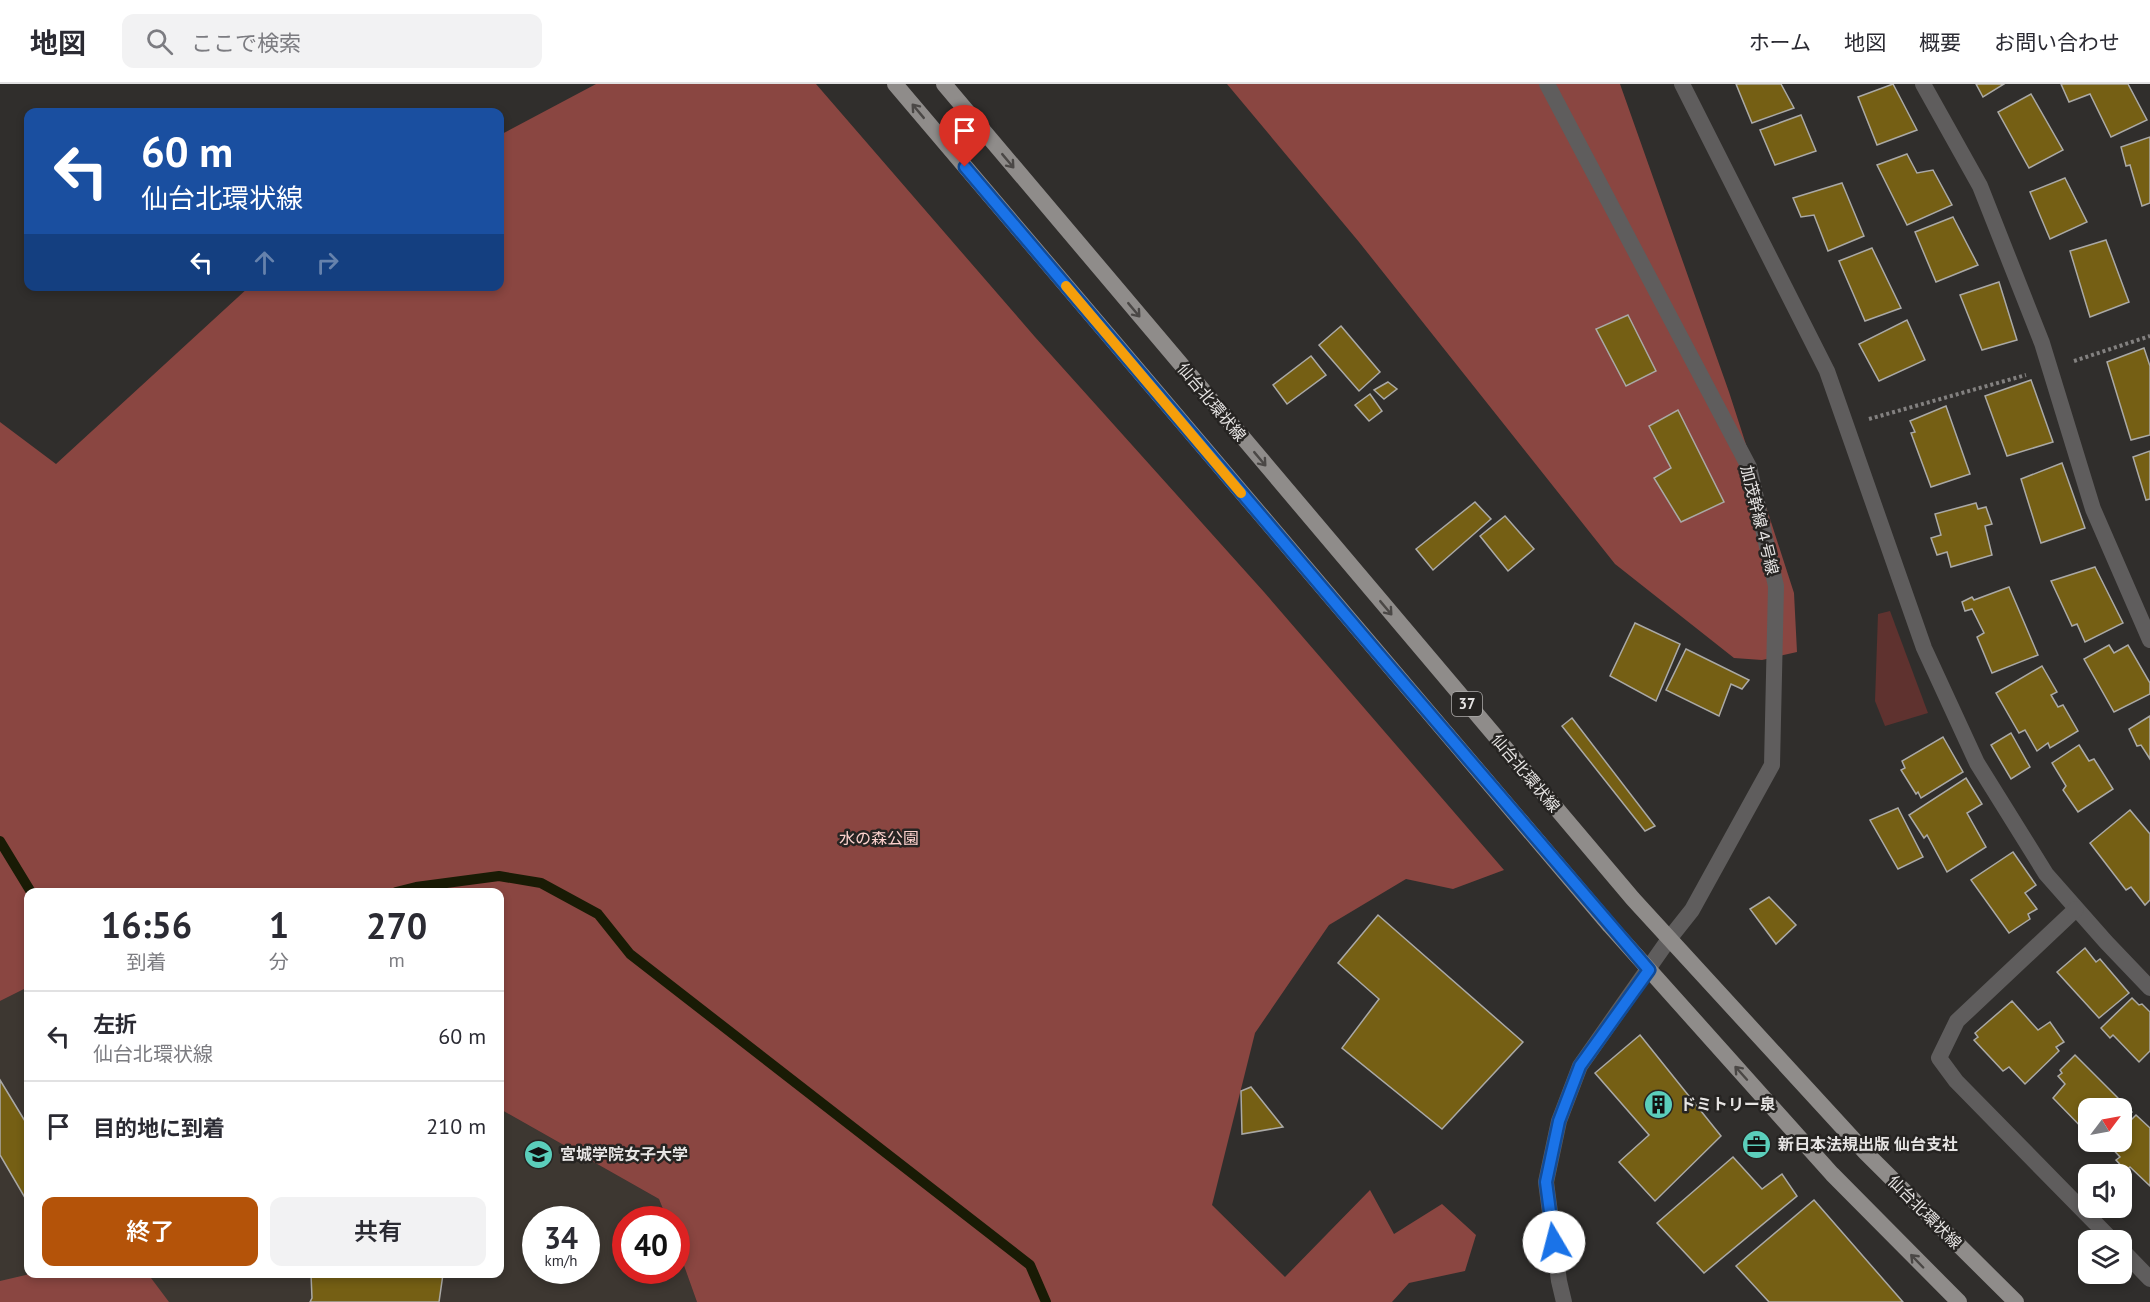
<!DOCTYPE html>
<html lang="ja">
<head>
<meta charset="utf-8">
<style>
  :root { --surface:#fff; --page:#f2f2f3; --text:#2b2b33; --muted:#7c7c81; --line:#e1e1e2; --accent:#b45309 }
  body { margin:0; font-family:"PT Sans","Noto Sans JP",sans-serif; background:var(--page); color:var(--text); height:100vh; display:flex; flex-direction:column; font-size:22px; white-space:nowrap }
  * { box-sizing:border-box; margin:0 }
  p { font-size:20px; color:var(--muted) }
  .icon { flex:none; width:33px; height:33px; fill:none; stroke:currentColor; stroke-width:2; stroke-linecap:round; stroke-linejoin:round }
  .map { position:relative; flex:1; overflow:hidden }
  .sheet { position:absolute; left:24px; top:804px; width:480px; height:390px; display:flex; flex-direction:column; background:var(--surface); border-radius:12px; box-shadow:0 3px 9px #0003 }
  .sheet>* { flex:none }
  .top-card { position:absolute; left:24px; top:24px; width:480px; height:183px; border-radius:12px; box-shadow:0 3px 9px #0003; background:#1a4fa0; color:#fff; overflow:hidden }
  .needle { width:39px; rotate:58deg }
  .tools { position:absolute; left:2078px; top:1014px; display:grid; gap:12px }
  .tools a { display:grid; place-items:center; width:54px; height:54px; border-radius:12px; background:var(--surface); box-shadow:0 3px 9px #0003; font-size:30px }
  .speed { position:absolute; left:522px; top:1122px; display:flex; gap:12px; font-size:30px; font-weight:700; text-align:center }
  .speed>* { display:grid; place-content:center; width:78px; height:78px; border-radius:50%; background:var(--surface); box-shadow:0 3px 9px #0003; line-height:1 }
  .speed small { font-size:15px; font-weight:400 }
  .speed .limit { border:9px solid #d22; background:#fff; color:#111 }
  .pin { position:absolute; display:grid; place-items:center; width:51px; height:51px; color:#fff; margin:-62px -26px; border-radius:50% 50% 50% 0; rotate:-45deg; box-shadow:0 0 6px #0007 }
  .pin .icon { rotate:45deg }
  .me { position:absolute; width:66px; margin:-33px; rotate:352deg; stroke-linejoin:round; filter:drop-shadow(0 0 4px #0008) }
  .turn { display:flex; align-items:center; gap:21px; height:126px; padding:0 18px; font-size:27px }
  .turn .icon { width:78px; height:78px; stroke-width:2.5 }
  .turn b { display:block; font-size:42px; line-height:51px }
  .lanes { display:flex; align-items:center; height:57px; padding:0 18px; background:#0003; justify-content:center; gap:30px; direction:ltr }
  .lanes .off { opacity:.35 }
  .eta { display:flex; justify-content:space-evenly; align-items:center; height:102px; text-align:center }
  .eta b { font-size:36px; font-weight:600; line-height:42px }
  .cta { display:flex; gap:12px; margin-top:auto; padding:12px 18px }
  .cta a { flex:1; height:69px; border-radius:12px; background:var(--accent); color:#fff; font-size:24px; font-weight:600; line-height:69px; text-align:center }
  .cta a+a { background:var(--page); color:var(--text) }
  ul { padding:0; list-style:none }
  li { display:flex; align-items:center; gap:18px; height:90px; padding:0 18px; border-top:2px solid var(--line) }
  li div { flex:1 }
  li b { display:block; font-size:22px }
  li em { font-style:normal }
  header { display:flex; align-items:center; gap:36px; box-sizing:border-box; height:84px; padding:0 30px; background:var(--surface); border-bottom:2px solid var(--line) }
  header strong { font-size:28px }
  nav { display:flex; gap:33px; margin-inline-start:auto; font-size:21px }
  .search { width:420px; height:54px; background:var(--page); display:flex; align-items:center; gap:15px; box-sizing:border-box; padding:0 21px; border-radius:12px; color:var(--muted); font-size:22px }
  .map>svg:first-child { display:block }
</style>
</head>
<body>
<header>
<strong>地図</strong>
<div class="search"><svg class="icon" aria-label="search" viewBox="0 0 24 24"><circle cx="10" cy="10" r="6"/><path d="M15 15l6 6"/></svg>ここで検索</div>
<nav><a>ホーム</a><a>地図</a><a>概要</a><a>お問い合わせ</a></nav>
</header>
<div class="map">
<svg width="2150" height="1218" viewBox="0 0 2150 1218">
  <rect width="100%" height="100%" fill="#302e2c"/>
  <!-- built -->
  <path fill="#3d3731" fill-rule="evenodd" d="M28 903V1190H500V1025L659 1115 667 1135 626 1136V1186H676L677 1162 697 1218H0V917ZM536 1136H586V1186H536Z"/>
  <!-- green -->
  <path fill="#5f322f" d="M1890 527 1928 629 1885 642 1875 617 1878 530Z"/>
  <!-- forest -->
  <g fill="#8a4641">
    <path d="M596 0H816L1035 253 1264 508 1504 786 1453 805 1406 795 1329 841 1255 949 1212 1121 1285 1193 1370 1106 1394 1150 1442 1120 1476 1151 1465 1187 1409 1199 1392 1218H697L677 1162 676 1136 667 1135 659 1115 500 1025V808H28V903L0 917V338L56 380 249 203 500 202V51Z"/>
    <path d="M1227 0H1620L1729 308 1794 509 1797 568 1762 576 1734 574 1615 480 1359 158Z"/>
    <path d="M30 1190H148L169 1218H0V1197Z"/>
  </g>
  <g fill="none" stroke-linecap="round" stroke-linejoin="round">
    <!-- stream -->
    <g stroke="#191b05" stroke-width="10">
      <path d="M0 757 31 808"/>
      <path d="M396 808 416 803 499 792 541 799 598 830 630 870 1030 1181 1046 1218"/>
    </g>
  </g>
  <!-- building -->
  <g fill="#755f14" stroke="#aaa9a6" stroke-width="1.5">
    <path d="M1736 0H1781L1794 24 1752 39Z"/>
    <path d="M1893 0 1917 46 1877 61 1858 13Z"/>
    <path d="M1976 0H2004L1983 13Z"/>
    <path d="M2061 0H2128L2147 36 2111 53 2090 10 2069 18Z"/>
    <path d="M2031 10 2063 66 2029 84 1998 28Z"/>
    <path d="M1801 31 1816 67 1775 81 1760 46Z"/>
    <path d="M2150 53V119L2142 122 2130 81 2126 82 2121 63Z"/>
    <path d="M1907 70 1917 89 1933 86 1952 121 1907 141 1877 81Z"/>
    <path d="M2065 94 2087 138 2050 155 2030 108Z"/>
    <path d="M1842 99 1864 152 1828 167 1814 131 1801 133 1793 114Z"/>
    <path d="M1953 133 1978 181 1936 198 1915 148Z"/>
    <path d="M2106 156 2129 218 2090 233 2070 167Z"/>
    <path d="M1872 164 1901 224 1865 237 1839 177Z"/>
    <path d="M1999 198 2017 256 1982 266 1960 211Z"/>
    <path d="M1628 231 1656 287 1626 302 1596 245Z"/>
    <path d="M1907 236 1925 276 1879 297 1859 260Z"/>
    <path d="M1341 242 1380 288 1359 307 1319 261Z"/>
    <path d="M2144 264 2150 282V351L2131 356 2107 278Z"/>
    <path d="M1311 272 1326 291 1287 320 1273 301Z"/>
    <path d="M2031 296 2053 358 2007 372 1985 312Z"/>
    <path d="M1388 298 1397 305 1384 315 1374 306Z"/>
    <path d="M1370 310 1382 327 1369 337 1355 321Z"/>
    <path d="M1946 322 1970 390 1931 403 1911 349 1915 348 1910 337Z"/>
    <path d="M1678 326 1724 418 1681 438 1654 394 1671 384 1649 342Z"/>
    <path d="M2150 367V415L2146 416 2133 373Z"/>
    <path d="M2062 379 2085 444 2041 459 2021 395Z"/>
    <path d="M1475 418 1491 435 1433 486 1416 465Z"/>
    <path d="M1976 419 1978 425 1986 423 1992 440 1985 442 1992 471 1951 483 1947 468 1937 471 1931 454 1941 451 1935 430Z"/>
    <path d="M1505 432 1534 465 1508 487 1480 452Z"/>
    <path d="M2095 483 2123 539 2085 558 2077 540 2072 542 2051 497Z"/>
    <path d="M2009 503 2038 571 1992 589 1977 553 1984 549 1972 525 1965 527 1962 518 1972 513 1974 516Z"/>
    <path d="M1635 539 1680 560 1656 617 1610 592Z"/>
    <path d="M2109 561 2114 569 2128 561 2150 599V610L2114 628 2084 575Z"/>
    <path d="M1686 565 1749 596 1742 605 1731 600 1719 632 1666 606Z"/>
    <path d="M2042 582 2057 608 2051 611 2058 623 2063 621 2078 647 2050 664 2048 659 2037 667 2025 646 2019 649 1996 609Z"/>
    <path d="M2150 632V675L2141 661 2137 662 2129 645Z"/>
    <path d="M1572 634 1655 742 1645 747 1562 642Z"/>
    <path d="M2011 649 2030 683 2011 695 1991 661Z"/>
    <path d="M1943 653 1963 688 1921 714 1918 708 1916 710 1901 686 1905 684 1902 677Z"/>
    <path d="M2079 661 2089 677 2094 675 2113 705 2078 728 2063 706 2066 702 2052 679Z"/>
    <path d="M1966 694 1982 720 1967 729 1986 763 1947 788 1927 751 1924 754 1909 731Z"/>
    <path d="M1898 724 1923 773 1898 785 1870 736Z"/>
    <path d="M2130 726 2150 750V816L2145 821 2131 803 2126 806 2090 759Z"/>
    <path d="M2013 768 2036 801 2025 809 2037 825 2028 830 2030 835 2009 849 1971 796Z"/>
    <path d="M1769 813 1796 841 1776 860 1750 825Z"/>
    <path d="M1378 831 1523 958 1442 1045 1342 964 1379 915 1338 879Z"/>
    <path d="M2085 864 2096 878 2100 875 2129 909 2099 934 2057 888Z"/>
    <path d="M2132 914 2139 921 2142 920 2150 928V967L2139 978 2115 953 2113 951 2110 954 2101 944Z"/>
    <path d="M2012 917 2038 946 2050 938 2064 958 2056 963 2059 967 2025 1000 2009 983 2003 987 1974 956 1978 953 1975 949Z"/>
    <path d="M1640 951 1721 1052 1655 1117 1619 1078 1649 1051 1595 989Z"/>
    <path d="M2075 971 2132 1028 2121 1041V1024H2088V1050L2053 1014 2065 1000 2058 992 2062 989 2060 986Z"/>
    <path d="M0 996 28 1042V1119L0 1071Z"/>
    <path d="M1251 1003 1283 1043 1242 1050 1241 1007Z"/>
    <path d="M2136 1031 2150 1044V1102L2130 1083 2126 1087 2116 1076 2120 1073 2108 1060 2110 1058H2121V1046Z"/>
    <path d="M1733 1073 1762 1105 1782 1090 1797 1112 1704 1189 1657 1139Z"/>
    <path d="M1814 1116 1903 1218H1769L1736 1182Z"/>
    <path d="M311 1190H443L439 1218H310L312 1214Z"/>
  </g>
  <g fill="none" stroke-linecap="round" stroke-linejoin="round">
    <!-- path -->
    <g stroke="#838180" stroke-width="4" stroke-dasharray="3 3" stroke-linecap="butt">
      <path d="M2074 277 2150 252"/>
      <path d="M1869 335 2026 291"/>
    </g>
    <!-- minor -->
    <g stroke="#5f5d5d" stroke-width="16">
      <path d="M1547 0 1749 383 1776 502 1772 681 1692 826 1669 855"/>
      <path d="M1682 0 1827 287 1924 564 1977 679 2046 790 2106 858 2150 904"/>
      <path d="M1923 0 1980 102 2042 259 2093 425 2150 556"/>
      <path d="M2076 825 1957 937 1939 974 1956 997 2112 1156"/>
      <path d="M2121 1165 2150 1195"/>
    </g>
    <!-- tertiary -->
    <path stroke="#5f5d5d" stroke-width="16" d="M1564 1218 1559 1197 1546 1098 1559 1037 1580 982 1669 855"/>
    <!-- primary -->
    <g stroke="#8f8c8a" stroke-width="16">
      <path d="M895 0 1610 842 1832 1090 1959 1218"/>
      <path d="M944 0 1633 815 1866 1069 2016 1218"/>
    </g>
  </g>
  <!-- one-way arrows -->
  <defs><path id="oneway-shaft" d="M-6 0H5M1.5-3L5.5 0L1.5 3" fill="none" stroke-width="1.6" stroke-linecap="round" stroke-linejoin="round" transform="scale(1.5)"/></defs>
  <g stroke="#4b4846">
    <use href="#oneway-shaft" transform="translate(918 27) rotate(-130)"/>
    <use href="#oneway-shaft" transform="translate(1008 77) rotate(50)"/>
    <use href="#oneway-shaft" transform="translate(1134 226) rotate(50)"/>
    <use href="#oneway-shaft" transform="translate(1260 375) rotate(50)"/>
    <use href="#oneway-shaft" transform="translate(1386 524) rotate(50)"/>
    <use href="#oneway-shaft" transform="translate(1741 989) rotate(-132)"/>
    <use href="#oneway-shaft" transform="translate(1917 1177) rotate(-134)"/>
  </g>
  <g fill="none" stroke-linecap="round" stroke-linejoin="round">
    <defs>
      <path id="route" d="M965 83 1376 567 1649 886 1580 982 1559 1037 1546 1098 1554 1158"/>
    </defs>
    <!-- route casing -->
    <use href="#route" stroke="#114b97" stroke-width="15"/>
    <!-- route -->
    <use href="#route" stroke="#1a73e8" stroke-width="10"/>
    <!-- slow -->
    <path stroke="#f59e0b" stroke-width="10" d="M1066 202 1241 409"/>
  </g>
  <!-- icons -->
  <defs>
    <symbol id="building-disc" viewBox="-11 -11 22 22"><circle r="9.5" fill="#5bcebb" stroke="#262422"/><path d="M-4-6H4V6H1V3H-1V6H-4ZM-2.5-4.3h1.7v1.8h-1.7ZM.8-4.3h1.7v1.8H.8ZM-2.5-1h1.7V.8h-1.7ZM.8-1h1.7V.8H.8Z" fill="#111"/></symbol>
    <symbol id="office-disc" viewBox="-11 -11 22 22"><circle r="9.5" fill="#5bcebb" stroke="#262422"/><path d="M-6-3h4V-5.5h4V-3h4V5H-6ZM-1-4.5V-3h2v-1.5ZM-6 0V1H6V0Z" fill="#111"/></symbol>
    <symbol id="university-disc" viewBox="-11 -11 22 22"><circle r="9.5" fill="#5bcebb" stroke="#262422"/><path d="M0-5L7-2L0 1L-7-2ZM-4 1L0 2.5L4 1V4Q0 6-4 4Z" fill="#111"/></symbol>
  </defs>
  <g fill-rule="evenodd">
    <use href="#building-disc" x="1642" y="1004" width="33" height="33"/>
    <use href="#office-disc" x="1740" y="1044" width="33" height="33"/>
    <use href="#university-disc" x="522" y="1054" width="33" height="33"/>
  </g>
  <g text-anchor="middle" stroke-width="5" stroke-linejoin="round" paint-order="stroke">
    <!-- shield labels -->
    <rect fill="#262422" stroke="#acaaa9" stroke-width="1.5" x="1452" y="608" width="30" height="24" rx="4.5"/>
    <g font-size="15" font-weight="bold" fill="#e6e4e3">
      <text x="1467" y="625">37</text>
    </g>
    <!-- street labels -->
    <g font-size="16" fill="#e6e4e3" stroke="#262422">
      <text transform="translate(1212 318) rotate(50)" y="6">仙台北環状線</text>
      <text transform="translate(1760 436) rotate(76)" y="6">加茂幹線４号線</text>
      <text transform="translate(1526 689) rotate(50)" y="6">仙台北環状線</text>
      <text transform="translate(1925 1128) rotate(45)" y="6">仙台北環状線</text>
    </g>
    <!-- park labels -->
    <g font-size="16" fill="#fed3ce" stroke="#262422">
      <text x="879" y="760">水の森公園</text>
    </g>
    <!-- poi labels -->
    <g font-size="16" font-weight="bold" fill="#e6e4e3" stroke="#262422" text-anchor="start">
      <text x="1680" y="1026">ドミトリー泉</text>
      <text x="1778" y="1066">新日本法規出版 仙台支社</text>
      <text x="560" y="1076">宮城学院女子大学</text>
    </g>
  </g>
</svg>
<div class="tools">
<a><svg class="needle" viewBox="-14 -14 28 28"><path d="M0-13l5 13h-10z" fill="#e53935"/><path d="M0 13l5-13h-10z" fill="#7c7c81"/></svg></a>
<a><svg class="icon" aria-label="sound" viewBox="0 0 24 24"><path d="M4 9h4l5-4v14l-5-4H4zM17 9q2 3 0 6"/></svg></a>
<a><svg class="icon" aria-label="layers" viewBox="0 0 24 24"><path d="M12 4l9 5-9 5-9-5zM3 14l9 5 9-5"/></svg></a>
</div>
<div class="speed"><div>34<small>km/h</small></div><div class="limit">40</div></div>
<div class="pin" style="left:965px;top:83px;background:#d93025"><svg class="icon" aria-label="arrive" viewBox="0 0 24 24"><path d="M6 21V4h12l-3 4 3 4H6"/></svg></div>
<svg class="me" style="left:1554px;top:1158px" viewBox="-20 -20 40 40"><circle r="19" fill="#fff"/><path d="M0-13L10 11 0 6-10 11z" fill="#1a73e8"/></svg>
<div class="top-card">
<div class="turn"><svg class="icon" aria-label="left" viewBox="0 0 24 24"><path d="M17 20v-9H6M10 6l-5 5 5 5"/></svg><div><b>60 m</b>仙台北環状線</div></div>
<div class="lanes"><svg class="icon" aria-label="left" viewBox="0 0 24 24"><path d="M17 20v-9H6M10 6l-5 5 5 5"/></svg><svg class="icon off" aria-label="ahead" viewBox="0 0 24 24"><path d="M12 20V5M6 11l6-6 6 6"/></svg><svg class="icon off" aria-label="right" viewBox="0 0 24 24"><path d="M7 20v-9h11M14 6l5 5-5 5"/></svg></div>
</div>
<section class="sheet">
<div class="eta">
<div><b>16:56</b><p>到着</p></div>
<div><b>1</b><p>分</p></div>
<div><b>270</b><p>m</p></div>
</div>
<ul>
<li><svg class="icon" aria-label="left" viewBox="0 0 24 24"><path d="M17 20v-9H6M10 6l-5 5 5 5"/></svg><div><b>左折</b><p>仙台北環状線</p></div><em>60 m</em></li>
<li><svg class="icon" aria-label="arrive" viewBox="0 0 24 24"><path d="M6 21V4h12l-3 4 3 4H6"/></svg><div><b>目的地に到着</b></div><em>210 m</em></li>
</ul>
<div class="cta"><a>終了</a><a>共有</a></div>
</section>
</div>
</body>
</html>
